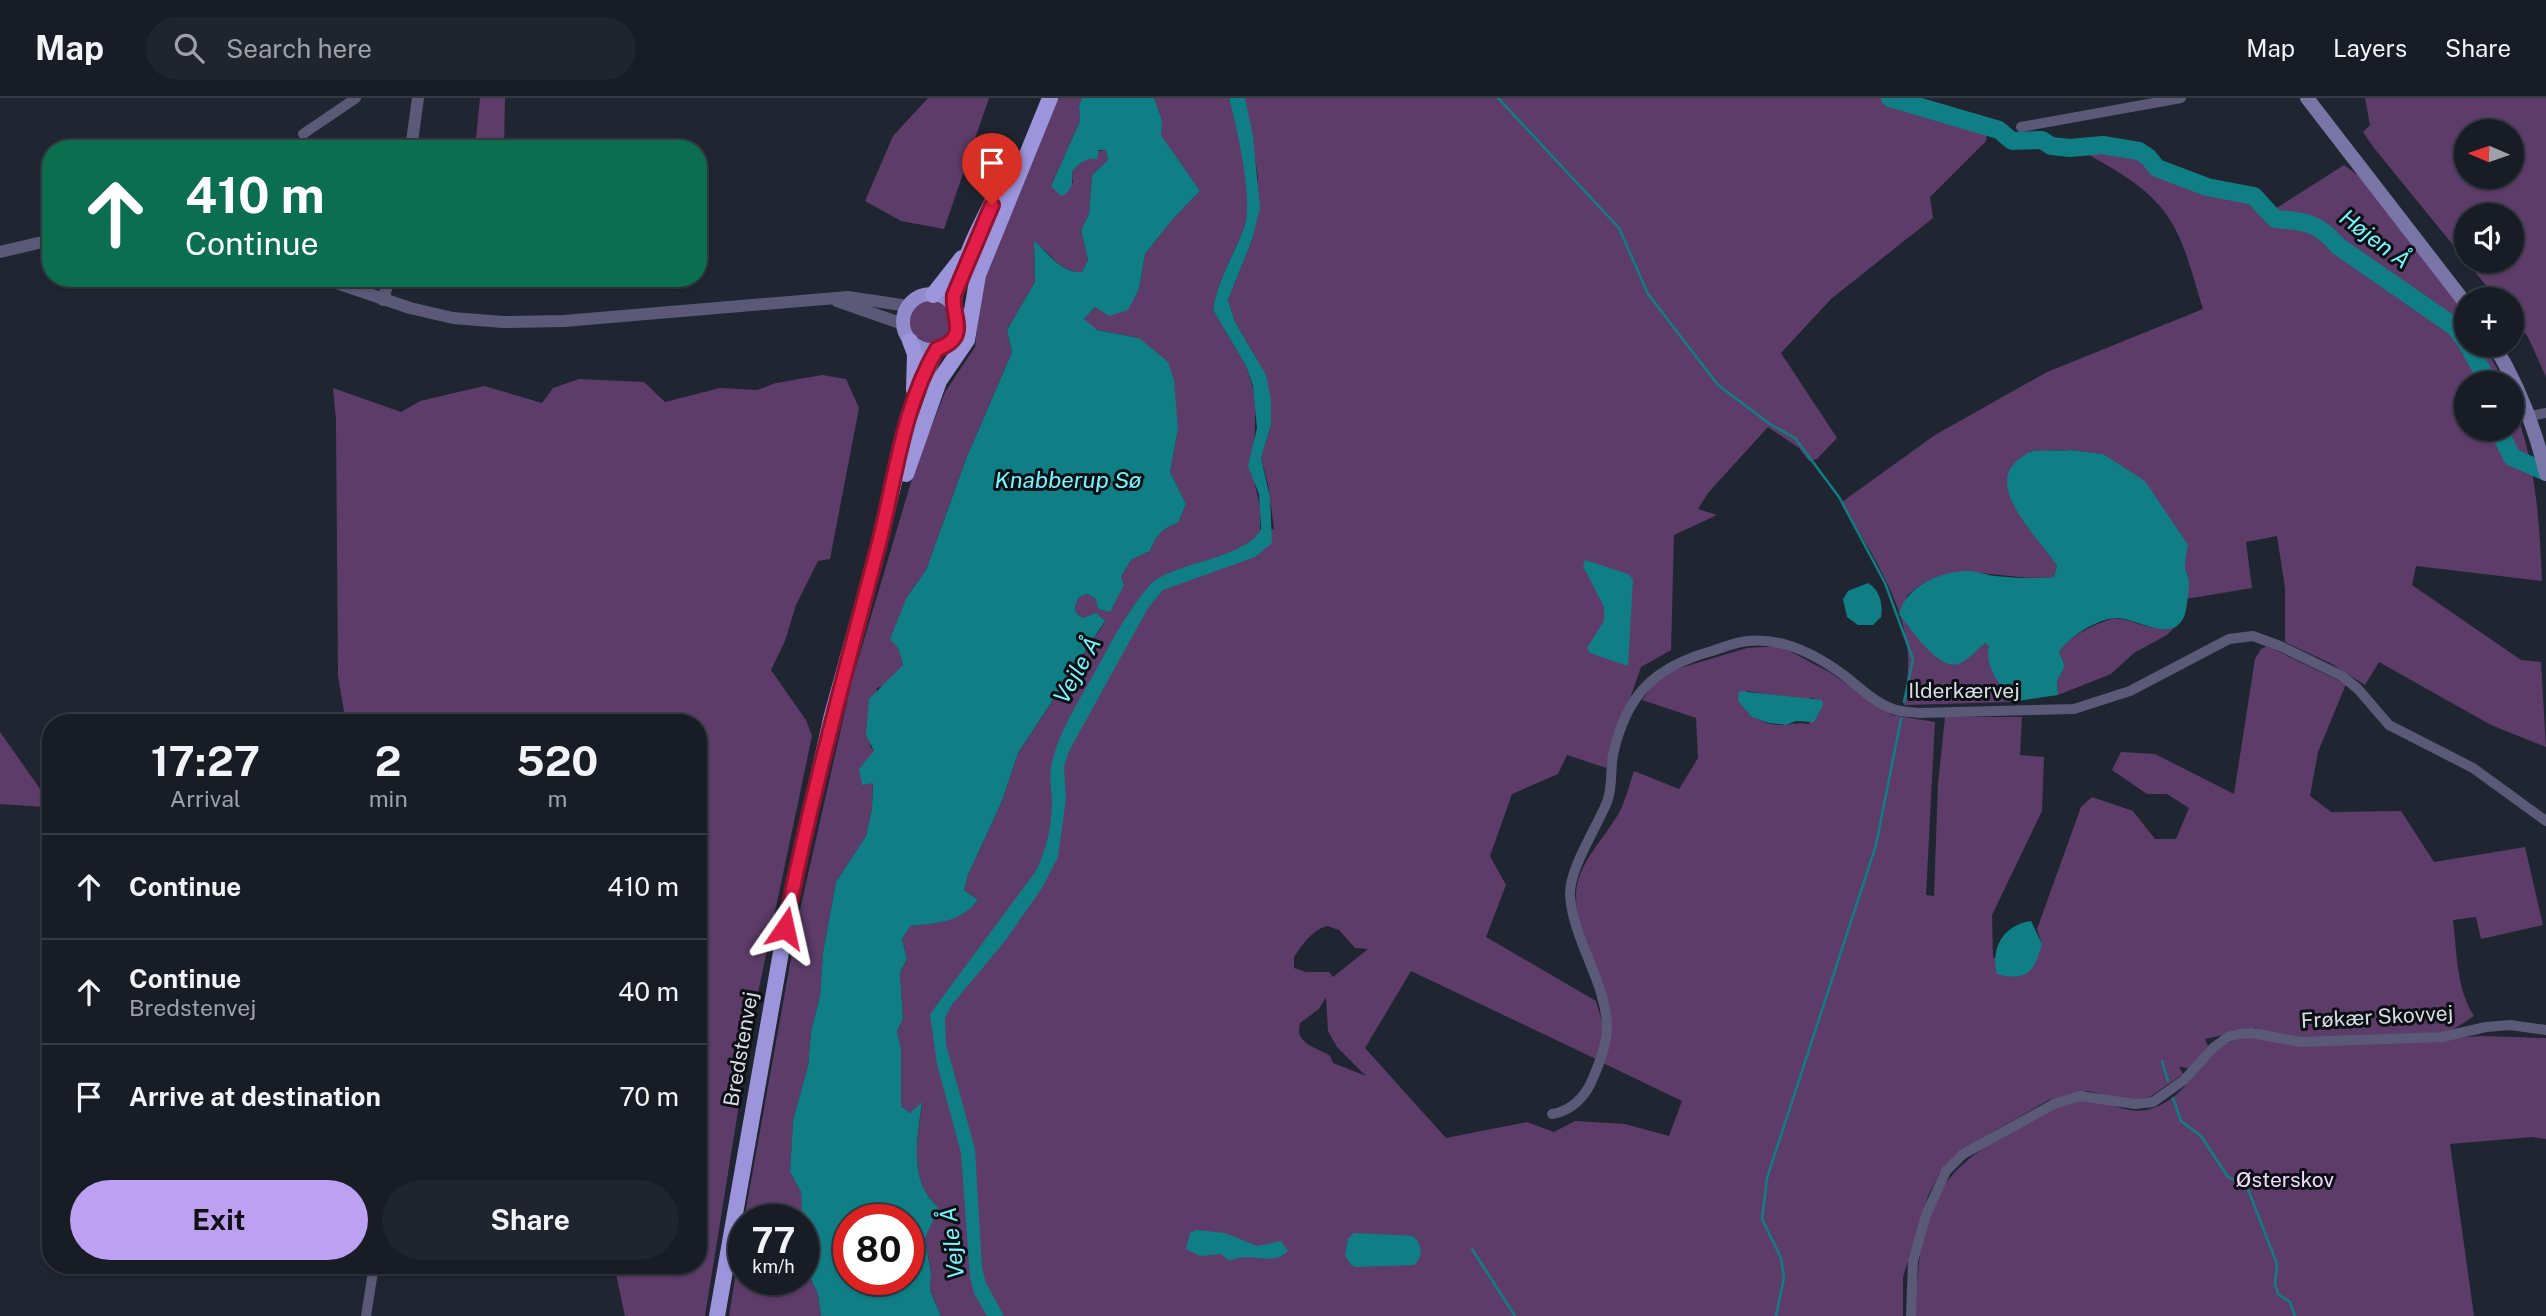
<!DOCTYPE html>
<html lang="en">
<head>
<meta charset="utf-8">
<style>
  :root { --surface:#171c25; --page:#20252d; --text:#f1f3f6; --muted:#9ea1a7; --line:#363a42; --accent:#bca0f2 }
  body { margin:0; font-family:"Public Sans",sans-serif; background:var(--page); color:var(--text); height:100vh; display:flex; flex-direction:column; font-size:26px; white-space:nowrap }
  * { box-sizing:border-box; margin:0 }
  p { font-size:23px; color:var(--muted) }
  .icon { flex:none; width:38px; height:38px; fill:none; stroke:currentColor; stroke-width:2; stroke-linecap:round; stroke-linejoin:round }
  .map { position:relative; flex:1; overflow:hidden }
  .details { position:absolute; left:42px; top:616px; width:665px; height:560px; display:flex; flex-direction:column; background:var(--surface); border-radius:28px; box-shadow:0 2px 5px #0004,0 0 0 2px var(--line) }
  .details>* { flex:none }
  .banner { position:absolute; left:42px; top:42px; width:665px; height:147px; border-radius:28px; box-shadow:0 2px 5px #0004,0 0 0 2px var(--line); background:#0b6e4f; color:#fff; overflow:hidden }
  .needle { width:46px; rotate:272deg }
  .tools { position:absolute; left:2454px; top:21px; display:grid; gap:14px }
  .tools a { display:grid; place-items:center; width:70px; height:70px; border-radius:50%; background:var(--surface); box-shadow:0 2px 5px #0004,0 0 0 2px var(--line); font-size:35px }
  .speed { position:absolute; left:728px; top:1106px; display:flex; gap:14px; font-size:35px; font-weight:700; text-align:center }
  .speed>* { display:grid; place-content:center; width:91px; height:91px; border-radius:50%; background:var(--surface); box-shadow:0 2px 5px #0004,0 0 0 2px var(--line); line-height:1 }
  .speed small { font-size:18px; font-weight:400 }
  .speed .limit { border:10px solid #d22; background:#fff; color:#111 }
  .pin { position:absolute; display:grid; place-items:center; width:60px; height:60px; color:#fff; margin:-72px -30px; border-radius:50% 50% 50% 0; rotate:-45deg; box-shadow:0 0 7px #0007 }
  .pin .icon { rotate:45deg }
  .me { position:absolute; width:77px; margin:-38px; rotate:11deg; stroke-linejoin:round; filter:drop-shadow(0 0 5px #0008) }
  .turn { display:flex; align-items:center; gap:24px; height:147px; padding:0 28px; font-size:32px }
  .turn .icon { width:91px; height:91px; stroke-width:2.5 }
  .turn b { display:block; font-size:49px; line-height:60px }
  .eta { display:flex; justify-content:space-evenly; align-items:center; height:119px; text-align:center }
  .eta b { font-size:42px; font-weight:700; line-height:49px }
  .action { display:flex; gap:14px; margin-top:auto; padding:14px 28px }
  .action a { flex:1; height:80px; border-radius:42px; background:var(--accent); color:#111; font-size:28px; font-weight:700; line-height:80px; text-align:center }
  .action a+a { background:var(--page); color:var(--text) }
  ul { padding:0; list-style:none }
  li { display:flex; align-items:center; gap:21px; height:105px; padding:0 28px; border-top:2px solid var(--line) }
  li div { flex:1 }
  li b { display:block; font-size:26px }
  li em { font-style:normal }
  header { display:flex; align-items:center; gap:42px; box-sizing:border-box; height:98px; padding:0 35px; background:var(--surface); border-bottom:2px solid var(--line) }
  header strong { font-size:33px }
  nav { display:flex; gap:38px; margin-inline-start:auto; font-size:24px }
  .search { width:490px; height:63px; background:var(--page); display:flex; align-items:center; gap:18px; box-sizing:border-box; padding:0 24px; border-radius:38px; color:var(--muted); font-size:26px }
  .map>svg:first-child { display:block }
</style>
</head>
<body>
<header>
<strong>Map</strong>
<div class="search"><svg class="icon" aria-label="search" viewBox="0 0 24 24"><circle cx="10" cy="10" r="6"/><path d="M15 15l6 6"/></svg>Search here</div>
<nav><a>Map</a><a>Layers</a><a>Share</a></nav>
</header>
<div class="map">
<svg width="2546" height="1218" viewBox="0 0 2546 1218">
  <rect width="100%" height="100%" fill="#1f2631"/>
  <!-- green -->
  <g fill="#5d3c69" fill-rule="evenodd">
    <path d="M480 0H505L504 51H475Z"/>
    <path d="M928 0H989L944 131 901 123 865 103 893 38Z"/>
    <path d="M1056 0H1082L1079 8 1080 23 1051 88 1073 85 1072 74C1080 64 1094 52 1106 52L1108 62 1092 77 1089 116 1081 132 1088 162 1082 174C1059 175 1052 155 1034 144L1035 184 1007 232 1012 254 966 361 926 472 907 499 898 550 903 567 886 587 877 590 870 648 874 653 872 710 866 738 836 784 823 854 820 898 811 934 808 968 793 1022 790 1074 801 1094 803 1122H744L799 816 852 582 915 371 945 294 975 249 982 185Z"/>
    <path d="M1154 0H1229C1238 32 1255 99 1244 130 1234 157 1217 183 1213 212L1246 268 1256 300 1253 377 1260 409V433L1274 431 1268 386 1261 360 1271 327 1256 260 1235 224 1228 202 1252 142 1258 79 1245 0H1890L1988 29 1986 43 1930 99 1933 120 1831 201 1781 255 1837 340 1817 361 1809 363 1799 350 1768 329 1708 395 1698 411 1717 417 1674 437 1671 552 1641 569 1606 670 1567 657 1558 676 1512 696 1490 758 1506 787 1486 839 1596 903 1604 931 1598 962 1411 873 1365 950 1446 1040 1527 1024 1554 1034 1575 1023 1625 1026 1669 1038 1682 1003 1603 965C1629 908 1576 855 1576 798 1576 764 1608 738 1622 709 1627 697 1630 684 1634 673L1679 691 1698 660 1696 620 1642 602 1652 588 1670 573 1747 550 1780 548 1831 575 1892 617 1935 624 1926 797 1934 798 1938 686 1945 619H2022L2020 657 2044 659 2042 713 1992 817 1993 860 2042 846 2037 831 2081 709 2092 699 2133 713 2155 741H2176L2189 710 2167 696H2147L2112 672 2121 654 2155 656 2234 696 2255 561 2261 551 2267 548 2346 586 2318 654 2310 698 2331 714 2401 713 2434 764 2525 749 2543 827 2481 841 2476 819 2453 822C2457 854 2456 890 2474 918L2449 934 2298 940 2259 934 2256 930 2205 941 2208 948 2190 970 2179 969 2183 976 2150 999 2132 1002 2087 993 2049 1002 1964 1050 1940 1074 1928 1098 1903 1179V1218H941L930 1191 931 1174 925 1139 939 1110C908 1083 917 1043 922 1006L910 1015 901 1008V951L897 933 903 921 900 874 907 861 902 841 909 828C936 825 960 824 978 802L964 792 968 777 1002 703 1018 655 1105 524 1083 520 1076 515 1075 508 1079 499 1087 496 1096 501 1121 479 1131 462 1150 453C1156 438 1162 430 1178 425L1186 406 1170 374 1178 331 1143 244 1139 240 1097 232 1083 222 1095 209 1139 191 1145 156 1172 122 1200 93 1160 37 1162 22ZM1747 593 1804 602 1814 600 1809 626C1798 624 1791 627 1781 627 1760 627 1751 615 1738 603ZM1327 828 1339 832 1355 850 1368 851 1333 879 1329 874H1306L1294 870V859C1302 847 1312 832 1327 828ZM1326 899 1328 933 1337 949 1366 978 1333 965 1330 958C1316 949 1294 946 1300 925L1319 911Z"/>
    <path d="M2365 0H2546V279L2528 239 2511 219V201H2497L2374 50 2363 34 2370 27ZM2466 33H2511V79H2466ZM2466 117H2511V163H2466Z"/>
    <path d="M2109 45 2131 47 2182 77 2222 90 2255 95 2272 113 2344 67 2363 81 2466 217V247H2484L2505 285H2466V331H2511V301C2536 363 2539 417 2542 483L2416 468 2412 487 2521 562 2541 564 2546 649 2491 627 2379 564 2365 587 2330 565 2285 544V490L2277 438 2246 444 2252 490 2186 501 2189 482 2185 471 2118 367 2103 356 2071 352 2030 353 2028 430 2046 450 2057 468 2054 479C2002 485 1951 456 1907 498L1906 525 1908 529 1972 556 1984 544 1989 549 2011 604 1904 607C1906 591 1909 574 1908 558 1905 503 1868 451 1842 404L1935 337 2047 274 2203 211C2192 177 2184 135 2159 107 2139 84 2109 68 2083 54Z"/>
    <circle cx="931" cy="224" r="21"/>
    <path d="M822 277 846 281 859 310 830 461 818 463 796 507 785 543 771 572 806 622 812 638 754 914 705 1218H625L614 1167H698V625H346L338 578 336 322 333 290 401 314 420 303 484 288 542 305 553 290 579 281 644 284 665 304 720 290 757 292 776 285Z"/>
    <path d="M2114 520C2136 522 2152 535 2175 529L2167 537 2134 555 2111 576 2058 597 2057 583 2065 568 2059 554C2069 537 2096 526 2114 520Z"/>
    <path d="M0 634 43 695 45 709 0 706Z"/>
    <path d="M2246 938 2426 942 2482 938 2546 940V1041L2532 1039 2450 1046 2474 1218H1915C1921 1122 1924 1079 2016 1031 2034 1022 2054 1009 2073 1003 2097 996 2123 1017 2146 1012 2192 1003 2200 949 2246 938Z"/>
    <path d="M744 1125V1181H803V1135L805 1169 818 1196 821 1218H729Z"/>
  </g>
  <!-- water -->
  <g fill="#107e85" fill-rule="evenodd">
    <path d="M1082 0H1154L1162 22 1161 37 1200 93 1172 122 1145 156 1139 191 1128 212 1109 218 1095 209 1084 221 1097 232 1139 240 1168 264 1174 282 1178 331 1170 374 1186 406 1178 425C1162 430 1156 438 1150 453L1131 462 1121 479 1124 487 1110 514 1098 511 1096 501 1087 496 1079 499 1075 508 1076 515 1083 520 1096 515 1105 523 1018 655 1002 703 968 777 964 792 978 802C960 825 937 825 910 828L902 841 907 861 900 874 903 921 897 933 901 951V1008L910 1015 922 1004C917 1042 908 1083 939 1110L925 1140 931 1175 930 1192 941 1218H821L818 1196 805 1169 801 1094 790 1074 793 1022 808 968 811 934 820 898 823 854 836 784 866 738 872 710 873 685 862 687 859 671 874 653 866 637 869 601 903 567 898 550 890 541 907 499 926 472 966 361 1012 254 1007 232 1035 184 1034 143C1050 156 1060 175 1082 174L1088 162 1081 132 1089 116 1092 77 1108 62 1106 52H1099L1097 61C1085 60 1080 65 1072 74 1073 84 1072 94 1061 98L1051 88 1080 23 1079 8ZM849 1122H908V1181H849Z"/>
    <path d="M1229 0H1245L1253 38 1260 110 1252 142 1228 202 1235 224 1266 277 1271 302V327L1261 360 1270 399 1272 445 1255 459 1163 492 1148 510 1069 653 1064 669 1066 701 1058 759 1042 790 1005 843 951 908 945 920 946 946 975 1051 982 1170 986 1185 1004 1218H987L974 1195 970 1179 961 1055 937 966 930 916 1036 773C1047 750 1052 728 1052 701 1051 689 1049 676 1052 664 1059 635 1075 609 1090 583 1108 550 1125 516 1149 488 1168 465 1247 461 1261 431L1259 396 1248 368 1257 330 1253 288 1246 268 1213 212C1217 183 1234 157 1244 130 1254 102 1237 30 1229 0Z"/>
    <path d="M2071 352 2103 356 2145 383 2188 447C2187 454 2185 461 2185 468 2185 474 2189 478 2189 484 2189 492 2187 508 2185 516 2175 547 2137 521 2118 520 2100 519 2068 539 2059 554L2065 568 2057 583 2058 597 2011 604C2002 586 1984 572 1989 549L1985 545C1977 551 1968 563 1958 566 1938 572 1910 530 1899 516 1906 488 1941 473 1968 473 1977 473 1986 477 1995 478 2014 480 2035 481 2054 479L2057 468C2042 443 1982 389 2019 361 2024 358 2028 354 2033 353 2045 352 2059 353 2071 352Z"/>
    <path d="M1585 462 1628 476 1633 481 1628 568 1590 555 1587 550 1604 523V509L1583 468Z"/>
    <path d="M1868 485C1880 492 1883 507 1881 519L1873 527H1858L1847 519 1843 501 1848 493Z"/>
    <path d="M1739 593 1822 602 1823 607 1814 624 1796 623 1786 627 1769 625 1752 619 1738 603Z"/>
    <path d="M2031 823 2042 846C2034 873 2028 884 1997 876 1990 849 2004 827 2031 823Z"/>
    <path d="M1196 1132 1225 1135 1257 1148 1281 1143 1288 1153C1272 1170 1250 1152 1230 1163L1221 1156 1200 1158 1186 1151 1190 1135Z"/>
    <path d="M1354 1135 1413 1138C1422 1146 1424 1159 1414 1167L1356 1169 1351 1167 1345 1157 1348 1141Z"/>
  </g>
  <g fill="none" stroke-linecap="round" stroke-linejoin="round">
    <!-- stream -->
    <g stroke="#107e85" stroke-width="2.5">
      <path d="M1498 0 1619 130 1648 196 1718 287 1770 326 1795 340 1839 399 1885 485 1913 561 1904 604"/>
      <path d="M2162 963 2168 983"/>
      <path d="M2173 1000 2181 1023 2201 1038 2228 1079 2246 1088 2249 1094 2277 1166 2275 1186 2278 1196 2290 1204 2295 1218"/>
      <path d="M1472 1151 1515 1218"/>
      <path d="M1776 1218 1784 1180 1781 1160 1762 1121 1767 1080 1876 747 1901 621"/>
    </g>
    <!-- river -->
    <g stroke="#107e85" stroke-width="18">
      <path d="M1890 0 1999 32 2012 43 2042 42 2051 48 2070 50 2103 47 2139 53 2148 59 2157 70 2207 89 2254 98 2275 121C2305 123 2319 125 2338 148L2455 229 2466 244"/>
      <path d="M2468 247 2489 285"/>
      <path d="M2498 331 2512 359 2546 374"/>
    </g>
    <!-- minor -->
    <g stroke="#5b5978" stroke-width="10">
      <path d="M2021 29 2181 0"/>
      <path d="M303 36 356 0"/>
      <path d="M185 51 186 50"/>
      <path d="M2530 318 2546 315"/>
      <path d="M1552 1016C1572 1013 1586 998 1593 980 1600 964 1607 946 1607 929 1606 883 1573 843 1570 797 1569 771 1597 729 1607 704 1613 689 1610 672 1613 657 1626 597 1654 569 1712 553 1724 549 1736 544 1748 543 1783 539 1817 557 1845 578 1860 590 1874 604 1893 611 1901 614 1910 614 1919 615L2074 611 2130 593 2229 541 2253 538 2280 548 2342 578 2358 591 2389 627 2473 670 2546 723"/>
      <path d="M366 1218 374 1167"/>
      <path d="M1911 1218 1913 1163 1926 1117 1946 1073 1963 1056 2054 1006 2080 998 2135 1006 2153 1004 2184 982 2213 950 2228 939 2239 936 2251 935 2301 944 2442 939 2486 929 2510 927 2546 932"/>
    </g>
    <!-- tertiary -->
    <g stroke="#5b5978" stroke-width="12">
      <path d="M411 51 418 0"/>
      <path d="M0 154 51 142"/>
      <path d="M322 180 410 210 453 220 503 224 564 223 848 199 908 208"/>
      <path d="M383 202 389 180"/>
      <path d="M837 203 903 226"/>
    </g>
    <!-- secondary -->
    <g stroke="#7975a7" stroke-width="14">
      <path d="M2307 0 2466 206"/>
      <path d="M2494 247C2519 288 2535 329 2546 376"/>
    </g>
    <!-- primary -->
    <circle stroke="#918bcb" stroke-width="14" cx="931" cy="224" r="28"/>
    <!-- trunk -->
    <g stroke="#9c95dc" stroke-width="16">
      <path d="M933 197 962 160"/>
      <path d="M953 207C961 157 991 108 1013 63"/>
      <path d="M910 243 915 256 914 292"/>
      <path d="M906 376 939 283 967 242 978 177 1050 0"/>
      <path d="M717 1218 790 803 832 617 878 450 914 302 937 251"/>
    </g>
  </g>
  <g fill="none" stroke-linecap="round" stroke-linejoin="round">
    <defs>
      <path id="route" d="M785 830C810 701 845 576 878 449 895 384 902 310 937 251 971 239 951 220 954 197L992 107"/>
    </defs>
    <!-- route casing -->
    <use href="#route" stroke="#92132f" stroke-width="18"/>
    <!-- route -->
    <use href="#route" stroke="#e11d48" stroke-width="12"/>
  </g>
  <g text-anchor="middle" stroke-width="6" stroke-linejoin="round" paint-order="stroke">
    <!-- street labels -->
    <g font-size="21" fill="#d9dee5" stroke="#0c0f14">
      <text x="1964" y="600">Ilderkærvej</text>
      <text transform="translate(2377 919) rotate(-3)" y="7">Frøkær Skovvej</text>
      <text transform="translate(741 951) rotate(-80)" y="7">Bredstenvej</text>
    </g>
    <!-- park labels -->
    <g font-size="21" fill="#f3dafe" stroke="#0c0f14">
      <text x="2285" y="1089">Østerskov</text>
    </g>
    <!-- water labels -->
    <g font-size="23" font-style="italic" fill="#77f5fe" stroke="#0c0f14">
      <text transform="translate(2375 141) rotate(37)" y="8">Højen Å</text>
      <text x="1068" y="390">Knabberup Sø</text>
      <text transform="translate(1077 572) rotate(-61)" y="8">Vejle Å</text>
      <text transform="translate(952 1145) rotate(-97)" y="8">Vejle Å</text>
    </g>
  </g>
</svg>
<div class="tools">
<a><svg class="needle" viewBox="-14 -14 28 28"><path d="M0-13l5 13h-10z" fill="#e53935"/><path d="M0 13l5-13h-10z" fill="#9ea1a7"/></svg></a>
<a><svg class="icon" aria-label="sound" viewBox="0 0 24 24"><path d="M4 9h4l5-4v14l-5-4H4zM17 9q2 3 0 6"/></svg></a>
<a>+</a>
<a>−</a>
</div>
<div class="speed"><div>77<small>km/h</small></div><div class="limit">80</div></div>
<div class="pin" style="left:992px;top:107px;background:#d93025"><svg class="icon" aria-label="arrive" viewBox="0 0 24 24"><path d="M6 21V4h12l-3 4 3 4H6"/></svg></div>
<svg class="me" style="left:785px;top:830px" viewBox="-20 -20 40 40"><path d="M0-17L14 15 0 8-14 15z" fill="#e11d48" stroke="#fff" stroke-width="4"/></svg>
<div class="banner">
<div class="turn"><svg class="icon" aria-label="ahead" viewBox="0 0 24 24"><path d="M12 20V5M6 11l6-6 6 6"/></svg><div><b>410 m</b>Continue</div></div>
</div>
<section class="details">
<div class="eta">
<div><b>17:27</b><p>Arrival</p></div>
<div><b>2</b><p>min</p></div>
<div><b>520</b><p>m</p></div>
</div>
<ul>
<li><svg class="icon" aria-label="ahead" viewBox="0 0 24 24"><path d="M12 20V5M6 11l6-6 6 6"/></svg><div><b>Continue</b></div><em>410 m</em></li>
<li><svg class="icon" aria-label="ahead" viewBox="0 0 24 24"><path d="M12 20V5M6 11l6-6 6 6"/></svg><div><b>Continue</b><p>Bredstenvej</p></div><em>40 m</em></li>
<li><svg class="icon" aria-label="arrive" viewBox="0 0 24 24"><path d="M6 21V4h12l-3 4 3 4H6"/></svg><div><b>Arrive at destination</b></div><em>70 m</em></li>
</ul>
<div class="action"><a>Exit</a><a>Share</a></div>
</section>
</div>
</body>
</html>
